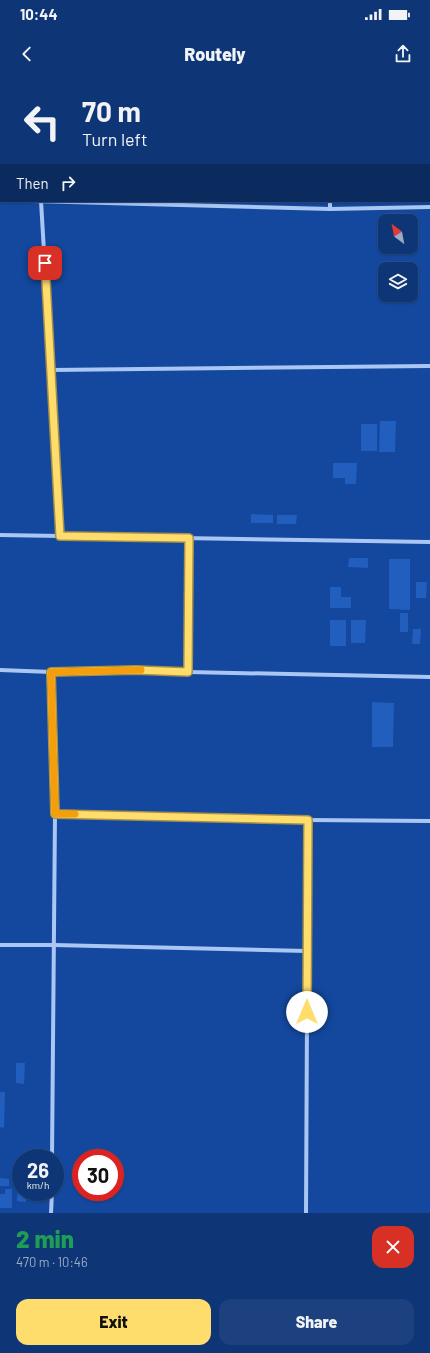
<!DOCTYPE html>
<html lang="en">
<head>
<meta charset="utf-8">
<style>
  :root { --surface:#0e3676; --page:#1c417e; --text:#f1f3f6; --muted:#9babc5; --line:#2e5088; --accent:#ffdd6d }
  body { margin:0; font-family:Barlow,sans-serif; background:var(--page); color:var(--text); height:100vh; display:flex; flex-direction:column; font-size:15px; white-space:nowrap }
  * { box-sizing:border-box; margin:0 }
  p { font-size:13px; color:var(--muted) }
  .icon { flex:none; width:22px; height:22px; fill:none; stroke:currentColor; stroke-width:2; stroke-linecap:round; stroke-linejoin:round }
  .map { position:relative; height:1133px; overflow:hidden }
  .side { display:flex; flex-direction:column; background:var(--surface); flex:1 }
  .side>* { flex:none }
  .top-card { position:absolute; left:0px; top:0px; width:430px; height:122px; box-shadow:0 1px 3px #0004,0 0 0 1px var(--line); background:#0e3676; color:var(--text); overflow:hidden }
  .needle { width:26px; rotate:328deg }
  .buttons { position:absolute; left:378px; top:134px; display:grid; gap:8px }
  .buttons a { display:grid; place-items:center; width:40px; height:40px; border-radius:8px; background:var(--surface); box-shadow:0 1px 3px #0004,0 0 0 1px var(--line); font-size:20px }
  .speed { position:absolute; left:12px; top:1069px; display:flex; gap:8px; font-size:20px; font-weight:700; text-align:center }
  .speed>* { display:grid; place-content:center; width:52px; height:52px; border-radius:50%; background:var(--surface); box-shadow:0 1px 3px #0004,0 0 0 1px var(--line); line-height:1 }
  .speed small { font-size:10px; font-weight:400 }
  .speed .limit { border:6px solid #d22; background:#fff; color:#111 }
  .pin { position:absolute; display:grid; place-items:center; width:34px; height:34px; color:#fff; margin:-17px; border-radius:8px; box-shadow:0 2px 6px #0006 }
  .me { position:absolute; width:44px; margin:-22px; rotate:0deg; stroke-linejoin:round; filter:drop-shadow(0 0 3px #0008) }
  .turn { display:flex; align-items:center; gap:14px; height:84px; padding:0 16px; font-size:18px }
  .turn .icon { width:52px; height:52px; stroke-width:2.5 }
  .turn b { display:block; font-size:28px; line-height:34px }
  .then { display:flex; align-items:center; height:38px; padding:0 16px; background:#0003; gap:8px; font-size:15px }
  .round { display:grid; place-items:center; flex:none; width:42px; height:42px; border-radius:12px; background:var(--page) }
  .head { display:flex; align-items:center; justify-content:space-between; height:68px; padding:0 16px }
  h1 { font-size:24px; font-weight:800; line-height:30px; color:#1e9e55 }
  .action { display:flex; gap:8px; margin-top:auto; padding:8px 16px }
  .action a { flex:1; height:46px; border-radius:12px; background:var(--accent); color:#111; font-size:16px; font-weight:800; line-height:46px; text-align:center }
  .action a+a { background:var(--page); color:var(--text) }
  .status { display:flex; justify-content:space-between; align-items:center; height:28px; padding:0 20px; background:var(--surface); direction:ltr }
  .status svg { height:11px; fill:currentColor }
  header { display:flex; justify-content:space-between; align-items:center; height:52px; padding:0 16px; background:var(--surface); font-size:18px; font-weight:800 }
  .map>svg:first-child { display:block }
</style>
</head>
<body>
<div class="status"><b>10:44</b><svg viewBox="0 0 49 12"><path d="M0 12V9h3v3zM5 12V6h3v6zM10 12V3h3v9zM15 12V0h3v12zM26 1h20v11H26zM47 4h2v5h-2z"/></svg></div>
<header><svg class="icon" aria-label="back" viewBox="0 0 24 24"><path d="M15 5l-7 7 7 7"/></svg>Routely<svg class="icon" aria-label="share" viewBox="0 0 24 24"><path d="M12 15V3M7 8l5-5 5 5M5 13v7h14v-7"/></svg></header>
<div class="map">
<svg width="430" height="1133" viewBox="0 0 430 1133">
  <rect width="100%" height="100%" fill="#13489e"/>
  <!-- building -->
  <g fill="#215ebd">
    <path d="M380 341H396L395 372H379Z"/>
    <rect x="361" y="344" width="16" height="27"/>
    <path d="M333 383H357L356 404H345V398H333Z"/>
    <path d="M251 434 273 435V443H251Z"/>
    <path d="M277 435H297L296 444H277Z"/>
    <path d="M349 478H368V488L348 487Z"/>
    <path d="M389 479H410V530L389 529Z"/>
    <path d="M416 502H427L426 518H416Z"/>
    <path d="M330 507H341V517H351V528H330Z"/>
    <rect x="400" y="533" width="8" height="19"/>
    <rect x="330" y="540" width="16" height="26"/>
    <path d="M351 540H366L365 563H351Z"/>
    <path d="M413 549H421L420 564H412Z"/>
    <path d="M372 622 394 623 393 667H372Z"/>
    <path d="M16 983H25L24 1004 16 1003Z"/>
    <path d="M0 1012H5L4 1048 0 1047Z"/>
    <path d="M0 1098 9 1099V1106H0Z"/>
    <path d="M18 1106 21 1107V1112H26V1122L17 1121Z"/>
    <path d="M5 1109H12V1128H0V1114H5Z"/>
  </g>
  <g fill="none" stroke-linecap="round" stroke-linejoin="round">
    <!-- street -->
    <g stroke="#aac7f4" stroke-width="4">
      <path d="M0 1H331"/>
      <path d="M0 120H1"/>
      <path d="M31 121 330 129 430 127"/>
      <path d="M41 121 51 290 60 456"/>
      <path d="M330 129V121"/>
      <path d="M51 290 430 286"/>
      <path d="M0 455 430 462"/>
      <path d="M0 590 51 592 136 590 188 592 430 597"/>
      <path d="M51 592 55 734 52 1078"/>
      <path d="M188 592 189 458"/>
      <path d="M55 734 308 740 430 741"/>
      <path d="M0 865H54L307 871"/>
      <path d="M51 1133 52 1112"/>
      <path d="M306 1133 308 740"/>
    </g>
  </g>
  <g fill="none" stroke-linecap="round" stroke-linejoin="round">
    <defs>
      <path id="route" d="M45 183 60 456 189 458 188 592 136 590 51 592 55 734 308 740 307 932"/>
    </defs>
    <!-- route casing -->
    <use href="#route" stroke="#a69047" stroke-width="10"/>
    <!-- route -->
    <use href="#route" stroke="#ffdd6d" stroke-width="7"/>
    <!-- slow -->
    <path stroke="#f59e0b" stroke-width="7" d="M75 734H55L51 592 141 590"/>
  </g>
</svg>
<div class="buttons">
<a><svg class="needle" viewBox="-14 -14 28 28"><path d="M0-13l5 13h-10z" fill="#e53935"/><path d="M0 13l5-13h-10z" fill="#9babc5"/></svg></a>
<a><svg class="icon" aria-label="layers" viewBox="0 0 24 24"><path d="M12 4l9 5-9 5-9-5zM3 14l9 5 9-5"/></svg></a>
</div>
<div class="speed"><div>26<small>km/h</small></div><div class="limit">30</div></div>
<div class="pin" style="left:45px;top:183px;background:#d93025"><svg class="icon" aria-label="arrive" viewBox="0 0 24 24"><path d="M6 21V4h12l-3 4 3 4H6"/></svg></div>
<svg class="me" style="left:307px;top:932px" viewBox="-20 -20 40 40"><circle r="19" fill="#fff"/><path d="M0-13L10 11 0 6-10 11z" fill="#ffdd6d"/></svg>
<div class="top-card">
<div class="turn"><svg class="icon" aria-label="left" viewBox="0 0 24 24"><path d="M17 20v-9H6M10 6l-5 5 5 5"/></svg><div><b>70 m</b>Turn left</div></div>
<div class="then">Then<svg class="icon" aria-label="right" viewBox="0 0 24 24"><path d="M7 20v-9h11M14 6l5 5-5 5"/></svg></div>
</div>
</div>
<section class="side">
<div class="head"><div><h1>2 min</h1><p>470 m · 10:46</p></div><a class="round" style="background:#d93025;color:#fff"><svg class="icon" aria-label="close" viewBox="0 0 24 24"><path d="M6 6l12 12M18 6L6 18"/></svg></a></div>
<div class="action"><a>Exit</a><a>Share</a></div>
</section>
</body>
</html>
